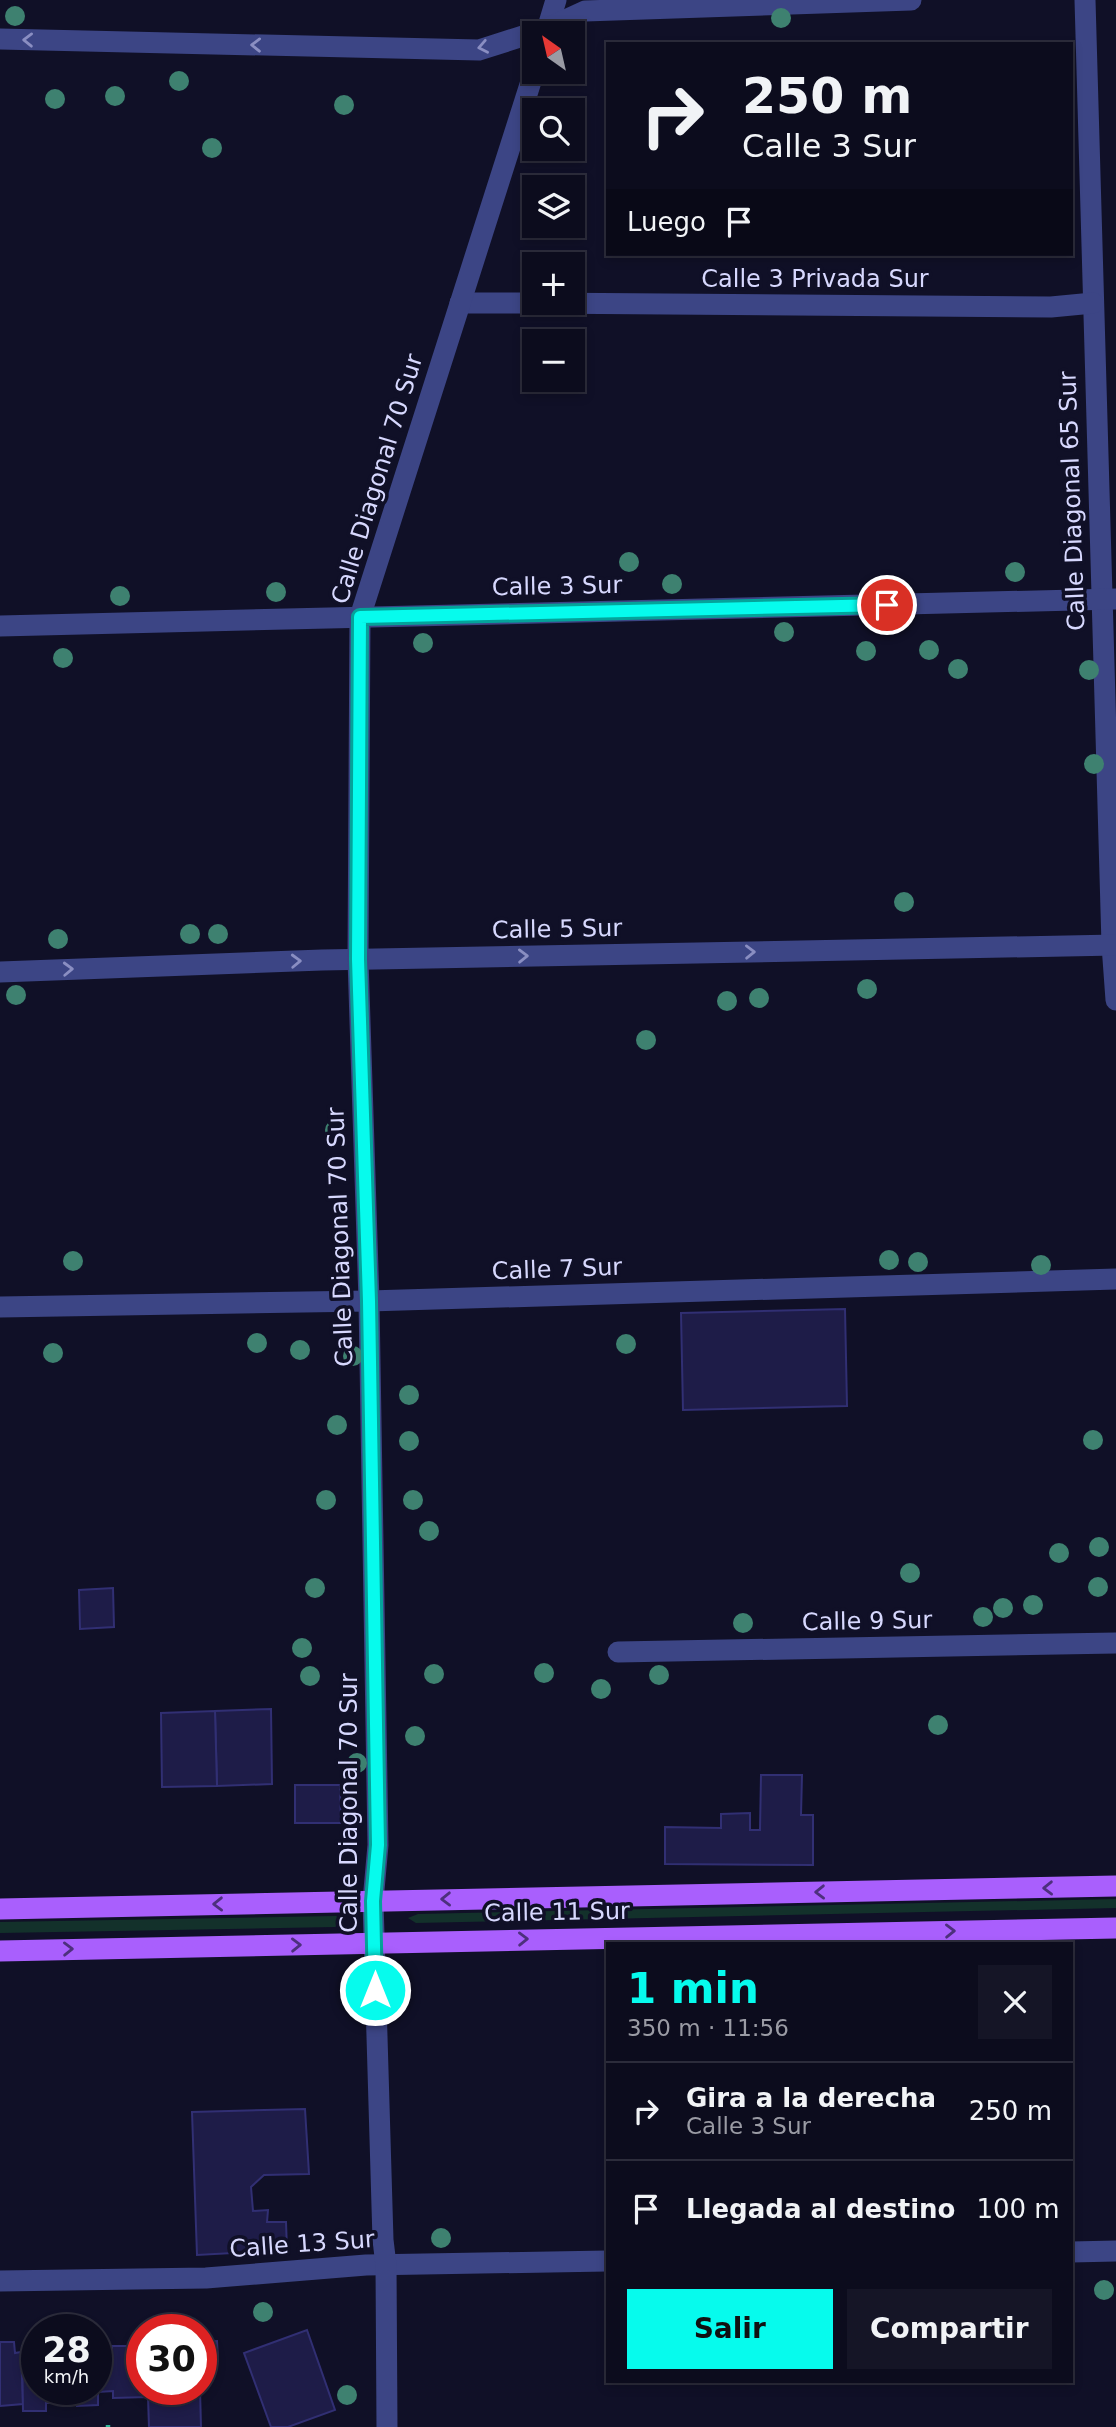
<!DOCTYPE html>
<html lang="es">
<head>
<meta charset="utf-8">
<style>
  :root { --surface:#0c0c1d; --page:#151526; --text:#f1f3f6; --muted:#9a9ba4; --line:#2c2c3b; --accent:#06fbed }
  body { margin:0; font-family:"DejaVu Sans",sans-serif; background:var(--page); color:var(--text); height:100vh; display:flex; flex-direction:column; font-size:26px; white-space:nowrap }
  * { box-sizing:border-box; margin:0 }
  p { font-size:23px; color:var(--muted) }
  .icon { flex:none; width:38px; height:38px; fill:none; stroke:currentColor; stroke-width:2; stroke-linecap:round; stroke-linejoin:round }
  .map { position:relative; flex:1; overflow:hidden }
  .side { position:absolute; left:606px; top:1942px; width:467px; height:441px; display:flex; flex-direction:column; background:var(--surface); border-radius:0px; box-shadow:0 4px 10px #0003,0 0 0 2px var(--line) }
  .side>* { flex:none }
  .top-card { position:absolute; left:606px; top:42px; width:467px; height:214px; border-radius:0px; box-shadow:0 4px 10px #0003,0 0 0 2px var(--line); background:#0c0c1d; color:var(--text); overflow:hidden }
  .needle { width:46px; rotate:326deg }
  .controls { position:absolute; left:522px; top:21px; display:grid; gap:14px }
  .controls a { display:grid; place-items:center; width:63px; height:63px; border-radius:0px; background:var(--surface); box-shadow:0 4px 10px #0003,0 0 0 2px var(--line); font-size:35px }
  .speed { position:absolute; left:21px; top:2314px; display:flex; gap:14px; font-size:35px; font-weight:700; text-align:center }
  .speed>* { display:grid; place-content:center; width:91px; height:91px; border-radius:50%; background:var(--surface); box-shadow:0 4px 10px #0003,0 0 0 2px var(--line); line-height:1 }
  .speed small { font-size:18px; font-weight:400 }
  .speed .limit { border:10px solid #d22; background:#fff; color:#111 }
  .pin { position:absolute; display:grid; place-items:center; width:60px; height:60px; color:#fff; margin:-30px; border:4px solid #fff; border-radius:50%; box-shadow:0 2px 7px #0007 }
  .me { position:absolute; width:77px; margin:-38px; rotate:0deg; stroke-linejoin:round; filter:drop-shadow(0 0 5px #0008) }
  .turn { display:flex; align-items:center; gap:24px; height:147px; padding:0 21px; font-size:32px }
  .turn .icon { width:91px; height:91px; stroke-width:2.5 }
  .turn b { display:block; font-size:49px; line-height:60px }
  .then { display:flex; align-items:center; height:66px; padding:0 21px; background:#0003; gap:14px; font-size:26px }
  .round { display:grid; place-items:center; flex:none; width:74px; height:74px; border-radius:0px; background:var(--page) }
  .headline { display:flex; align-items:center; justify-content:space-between; height:119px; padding:0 21px }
  h1 { font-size:42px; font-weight:700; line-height:52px; color:var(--accent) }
  .button { display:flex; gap:14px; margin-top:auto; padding:14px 21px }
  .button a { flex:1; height:80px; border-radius:0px; background:var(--accent); color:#111; font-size:28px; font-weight:700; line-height:80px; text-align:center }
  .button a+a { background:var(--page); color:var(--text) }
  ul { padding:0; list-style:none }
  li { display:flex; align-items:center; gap:21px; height:98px; padding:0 21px; border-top:2px solid var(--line) }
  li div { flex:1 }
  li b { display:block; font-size:26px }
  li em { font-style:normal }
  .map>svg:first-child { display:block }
</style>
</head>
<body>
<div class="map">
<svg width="1116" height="2427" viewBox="0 0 1116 2427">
  <rect width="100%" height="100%" fill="#101027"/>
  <!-- green -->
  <g fill="#13312b">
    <path d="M1116 1899V1908L416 1923 408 1918 418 1914Z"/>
    <path d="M336 1916 345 1921 335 1927 0 1933V1922Z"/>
  </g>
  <!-- building -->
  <g fill="#1e1c48" stroke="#312f73" stroke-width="2">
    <path d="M845 1309 847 1406 683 1410 681 1313Z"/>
    <path d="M113 1588 114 1627 80 1629 79 1590Z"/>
    <path d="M271 1709 272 1784 217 1786 215 1711Z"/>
    <path d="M215 1711 217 1786 162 1787 161 1713Z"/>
    <path d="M761 1775H802L801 1815H813V1865L665 1864V1827L721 1828V1814L750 1813V1830H760Z"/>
    <path d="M295 1785H340L341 1823H295Z"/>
    <path d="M305 2109 309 2174 264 2175 251 2187 253 2211 268 2210 267 2222H286L287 2250 197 2255 192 2112Z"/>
    <path d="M307 2330 335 2410 288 2427H271L244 2353Z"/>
    <path d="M217 2341 218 2361 201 2360V2342Z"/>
    <path d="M0 2342H14L15 2353 21 2352 23 2404 0 2406Z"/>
    <path d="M22 2346H37V2389H96V2346L97 2354 112 2353V2346H132V2351H142V2389H200L201 2427H149L148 2397 113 2398V2391L98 2392V2405L77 2406V2396L67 2397V2403H46V2411H23Z"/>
  </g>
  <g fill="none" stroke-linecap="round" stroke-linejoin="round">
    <!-- path -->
    <path stroke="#31b79a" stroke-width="4.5" stroke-dasharray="3.5 5" stroke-linecap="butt" d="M108 2425V2427"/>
    <!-- minor -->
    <g stroke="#3c4585" stroke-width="21">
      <path d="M1085 0 1112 945 1116 1000"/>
      <path d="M546 33 556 0"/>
      <path d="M0 39 479 50 548 28 585 11 911 0"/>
      <path d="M460 303H534"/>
      <path d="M536 303 1051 307 1093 303"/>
      <path d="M0 626 1116 599"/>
      <path d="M0 972 322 960 1116 945"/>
      <path d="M0 1307 369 1301 1116 1279"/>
      <path d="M618 1652 1116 1643"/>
      <path d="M1071 2252 1116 2251"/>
      <path d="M0 2281 206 2278 366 2265 607 2261"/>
      <path d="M387 2427 386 2265 383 2240 373 1901 378 1845 369 1301 358 959 360 617 534 72"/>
    </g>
    <!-- major -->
    <g stroke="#a95ffd" stroke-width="21">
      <path d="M0 1909 1116 1886"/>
      <path d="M0 1951 1116 1928"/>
    </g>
  </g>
  <!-- trees -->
  <g fill="#3e8170">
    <circle cx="15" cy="16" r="10"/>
    <circle cx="781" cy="18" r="10"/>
    <circle cx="179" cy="81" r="10"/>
    <circle cx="115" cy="96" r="10"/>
    <circle cx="55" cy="99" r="10"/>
    <circle cx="344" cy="105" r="10"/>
    <circle cx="212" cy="148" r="10"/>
    <circle cx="629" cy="562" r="10"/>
    <circle cx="1015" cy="572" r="10"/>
    <circle cx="672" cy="584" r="10"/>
    <circle cx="276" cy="592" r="10"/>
    <circle cx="120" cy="596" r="10"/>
    <circle cx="784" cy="632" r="10"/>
    <circle cx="423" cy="643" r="10"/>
    <circle cx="929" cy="650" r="10"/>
    <circle cx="866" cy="651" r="10"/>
    <circle cx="63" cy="658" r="10"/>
    <circle cx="958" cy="669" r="10"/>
    <circle cx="1089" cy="670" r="10"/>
    <circle cx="1094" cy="764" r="10"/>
    <circle cx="904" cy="902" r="10"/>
    <circle cx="190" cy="934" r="10"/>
    <circle cx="218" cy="934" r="10"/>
    <circle cx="58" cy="939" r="10"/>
    <circle cx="867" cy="989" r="10"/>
    <circle cx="16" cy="995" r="10"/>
    <circle cx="759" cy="998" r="10"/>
    <circle cx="727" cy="1001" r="10"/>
    <circle cx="646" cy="1040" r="10"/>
    <circle cx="335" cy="1130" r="10"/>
    <circle cx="889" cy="1260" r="10"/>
    <circle cx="73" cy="1261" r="10"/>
    <circle cx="918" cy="1262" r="10"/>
    <circle cx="1041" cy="1265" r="10"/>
    <circle cx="257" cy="1343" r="10"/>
    <circle cx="626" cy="1344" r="10"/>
    <circle cx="300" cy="1350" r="10"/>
    <circle cx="53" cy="1353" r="10"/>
    <circle cx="353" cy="1356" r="10"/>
    <circle cx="409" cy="1395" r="10"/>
    <circle cx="337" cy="1425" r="10"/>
    <circle cx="1093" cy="1440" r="10"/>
    <circle cx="409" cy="1441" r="10"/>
    <circle cx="326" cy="1500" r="10"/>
    <circle cx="413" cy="1500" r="10"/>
    <circle cx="429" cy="1531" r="10"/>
    <circle cx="1099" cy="1547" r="10"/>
    <circle cx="1059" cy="1553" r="10"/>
    <circle cx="910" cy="1573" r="10"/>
    <circle cx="1098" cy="1587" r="10"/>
    <circle cx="315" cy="1588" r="10"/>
    <circle cx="1033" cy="1605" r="10"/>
    <circle cx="1003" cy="1608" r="10"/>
    <circle cx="983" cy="1617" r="10"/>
    <circle cx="743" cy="1623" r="10"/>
    <circle cx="302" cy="1648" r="10"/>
    <circle cx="544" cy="1673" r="10"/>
    <circle cx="434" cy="1674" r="10"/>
    <circle cx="659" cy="1675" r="10"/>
    <circle cx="310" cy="1676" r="10"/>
    <circle cx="601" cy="1689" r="10"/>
    <circle cx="938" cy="1725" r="10"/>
    <circle cx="415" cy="1736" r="10"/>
    <circle cx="357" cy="1763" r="10"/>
    <circle cx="441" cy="2238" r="10"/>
    <circle cx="1104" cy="2290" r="10"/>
    <circle cx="263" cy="2312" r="10"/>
    <circle cx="347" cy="2395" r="10"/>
  </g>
  <!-- one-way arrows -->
  <defs><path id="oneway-chevron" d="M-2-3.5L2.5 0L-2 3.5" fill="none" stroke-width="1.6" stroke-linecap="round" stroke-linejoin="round" transform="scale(1.75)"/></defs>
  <g stroke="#8a8ec2">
    <use href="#oneway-chevron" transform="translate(28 40) rotate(-179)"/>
    <use href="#oneway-chevron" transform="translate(256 45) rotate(-179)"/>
    <use href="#oneway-chevron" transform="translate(483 47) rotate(169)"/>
    <use href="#oneway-chevron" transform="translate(750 952) rotate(-1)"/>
    <use href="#oneway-chevron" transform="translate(523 956) rotate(-1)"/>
    <use href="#oneway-chevron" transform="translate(296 961) rotate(-2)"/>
    <use href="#oneway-chevron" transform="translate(68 969) rotate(-2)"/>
  </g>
  <g stroke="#4d307d">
    <use href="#oneway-chevron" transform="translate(1048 1888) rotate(179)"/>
    <use href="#oneway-chevron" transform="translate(820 1892) rotate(179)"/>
    <use href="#oneway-chevron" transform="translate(446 1899) rotate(179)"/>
    <use href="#oneway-chevron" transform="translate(218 1904) rotate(179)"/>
    <use href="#oneway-chevron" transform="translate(950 1931) rotate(-1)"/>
    <use href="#oneway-chevron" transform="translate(523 1939) rotate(-1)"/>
    <use href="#oneway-chevron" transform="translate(296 1945) rotate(-1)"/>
    <use href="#oneway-chevron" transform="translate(68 1949) rotate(-1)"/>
  </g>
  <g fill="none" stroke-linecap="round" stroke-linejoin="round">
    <defs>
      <path id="route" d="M375 1990 373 1901 378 1845 369 1301 358 959 360 617 887 605"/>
    </defs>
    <!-- route casing -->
    <use href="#route" stroke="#04a39a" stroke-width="18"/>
    <!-- route -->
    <use href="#route" stroke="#06fbed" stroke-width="12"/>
  </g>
  <g text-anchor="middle" stroke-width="7" stroke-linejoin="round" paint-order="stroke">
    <!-- street labels -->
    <g font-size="24" fill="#d7d8fe" stroke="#101027">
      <text x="815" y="287">Calle 3 Privada Sur</text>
      <text transform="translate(377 479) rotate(-73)" y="8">Calle Diagonal 70 Sur</text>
      <text transform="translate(1072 501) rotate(-92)" y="8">Calle Diagonal 65 Sur</text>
      <text transform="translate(557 586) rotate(-1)" y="8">Calle 3 Sur</text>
      <text transform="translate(557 929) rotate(-1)" y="8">Calle 5 Sur</text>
      <text transform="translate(340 1237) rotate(-92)" y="8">Calle Diagonal 70 Sur</text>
      <text transform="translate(557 1269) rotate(-2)" y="8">Calle 7 Sur</text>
      <text transform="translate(867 1621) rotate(-1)" y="8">Calle 9 Sur</text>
      <text transform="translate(349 1803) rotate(-90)" y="8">Calle Diagonal 70 Sur</text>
      <text transform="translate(557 1912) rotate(-1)" y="8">Calle 11 Sur</text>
      <text transform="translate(302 2244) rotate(-4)" y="8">Calle 13 Sur</text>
    </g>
  </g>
</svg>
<div class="controls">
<a><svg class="needle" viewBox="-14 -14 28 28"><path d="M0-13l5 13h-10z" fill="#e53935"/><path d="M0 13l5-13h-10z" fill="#9a9ba4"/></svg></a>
<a><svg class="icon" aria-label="search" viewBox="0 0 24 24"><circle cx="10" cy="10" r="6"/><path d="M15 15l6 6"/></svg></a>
<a><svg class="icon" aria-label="layers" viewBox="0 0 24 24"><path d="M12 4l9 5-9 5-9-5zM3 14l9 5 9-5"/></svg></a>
<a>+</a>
<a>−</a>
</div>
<div class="speed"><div>28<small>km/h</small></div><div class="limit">30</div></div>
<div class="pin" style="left:887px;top:605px;background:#d93025"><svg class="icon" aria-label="arrive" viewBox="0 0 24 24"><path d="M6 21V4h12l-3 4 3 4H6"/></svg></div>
<svg class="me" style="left:375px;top:1990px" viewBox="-20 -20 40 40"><circle r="17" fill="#06fbed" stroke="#fff" stroke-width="3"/><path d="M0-11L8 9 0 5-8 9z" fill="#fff"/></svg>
<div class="top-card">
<div class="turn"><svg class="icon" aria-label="right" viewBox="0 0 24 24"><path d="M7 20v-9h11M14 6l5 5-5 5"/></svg><div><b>250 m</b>Calle 3 Sur</div></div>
<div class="then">Luego<svg class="icon" aria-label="arrive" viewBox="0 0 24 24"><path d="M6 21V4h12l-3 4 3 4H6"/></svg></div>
</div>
<section class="side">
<div class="headline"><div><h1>1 min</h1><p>350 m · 11:56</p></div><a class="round"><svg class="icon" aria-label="close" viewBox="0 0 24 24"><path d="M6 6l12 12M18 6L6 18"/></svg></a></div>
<ul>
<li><svg class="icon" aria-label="right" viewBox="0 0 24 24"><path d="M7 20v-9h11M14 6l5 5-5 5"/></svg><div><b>Gira a la derecha</b><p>Calle 3 Sur</p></div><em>250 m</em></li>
<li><svg class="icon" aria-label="arrive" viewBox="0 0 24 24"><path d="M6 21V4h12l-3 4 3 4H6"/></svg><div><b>Llegada al destino</b></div><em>100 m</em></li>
</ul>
<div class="button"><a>Salir</a><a>Compartir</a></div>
</section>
</div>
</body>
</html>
